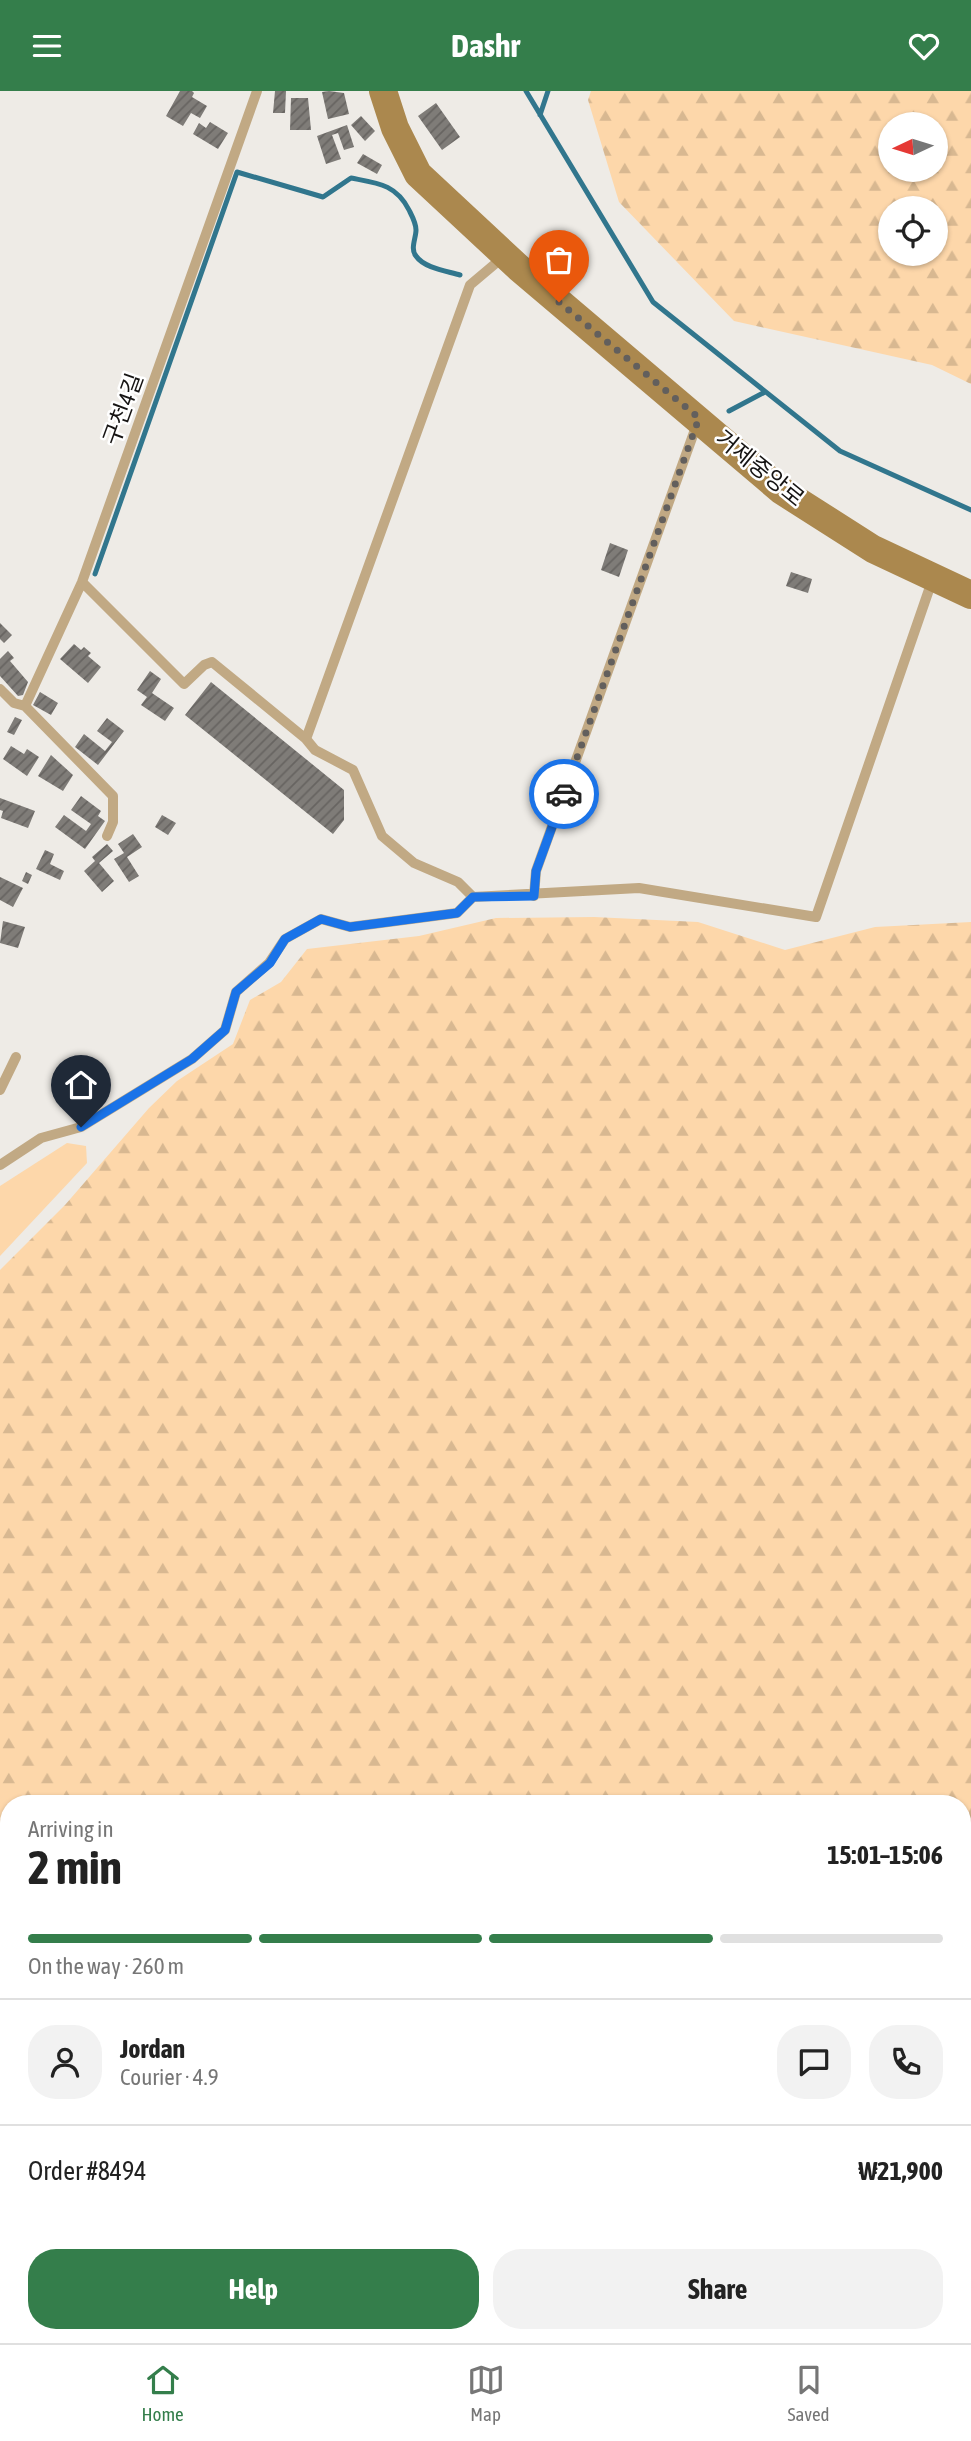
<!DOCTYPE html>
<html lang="en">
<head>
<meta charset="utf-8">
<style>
	body { margin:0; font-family:"Asap Condensed","Noto Sans KR",sans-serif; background:#f2f2f2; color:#222; height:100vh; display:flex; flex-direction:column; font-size:26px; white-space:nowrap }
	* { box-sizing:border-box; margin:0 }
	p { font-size:23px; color:#767676 }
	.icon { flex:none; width:38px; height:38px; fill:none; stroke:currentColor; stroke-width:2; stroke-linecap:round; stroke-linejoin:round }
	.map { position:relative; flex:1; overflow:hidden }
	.panel { position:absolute; left:0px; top:1704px; width:971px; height:548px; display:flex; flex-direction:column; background:#fff; border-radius:28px 28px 0 0; box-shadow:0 2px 5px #0004 }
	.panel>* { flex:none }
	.needle { width:46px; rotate:266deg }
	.buttons { position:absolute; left:878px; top:21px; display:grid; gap:14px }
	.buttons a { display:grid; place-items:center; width:70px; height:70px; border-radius:50%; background:#fff; box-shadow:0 2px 5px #0004; font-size:35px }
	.pin { position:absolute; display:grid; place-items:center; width:60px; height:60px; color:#fff; margin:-72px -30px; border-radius:50% 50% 50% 0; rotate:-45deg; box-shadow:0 0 7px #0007 }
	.pin .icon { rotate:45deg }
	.courier { position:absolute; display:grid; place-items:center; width:70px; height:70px; margin:-35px; border:5px solid #1a73e8; border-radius:50%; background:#fff; color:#222; box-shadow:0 2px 9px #0007 }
	.overview em { font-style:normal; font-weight:700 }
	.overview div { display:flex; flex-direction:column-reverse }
	.overview { display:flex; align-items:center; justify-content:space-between; height:119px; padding:0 28px }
	h1 { font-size:46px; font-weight:700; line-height:52px }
	.bar { display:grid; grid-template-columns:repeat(4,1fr); gap:10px 7px; align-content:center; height:84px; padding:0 28px }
	.bar i { height:9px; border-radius:5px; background:#e0e0e0 }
	.bar .active { background:#347e4b }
	.bar p { grid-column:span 4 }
	.line { display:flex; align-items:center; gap:18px; padding:0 28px; border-top:2px solid #e0e0e0 }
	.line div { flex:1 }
	.round { display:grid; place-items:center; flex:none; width:74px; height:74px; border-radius:28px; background:#f2f2f2 }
	.button { display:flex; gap:14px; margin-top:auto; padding:14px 28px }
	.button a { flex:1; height:80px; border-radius:28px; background:#347e4b; color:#fff; font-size:28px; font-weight:700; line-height:80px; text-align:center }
	.button a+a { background:#f2f2f2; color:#222 }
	header { display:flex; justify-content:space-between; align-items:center; height:91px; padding:0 28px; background:#347e4b; color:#fff; font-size:32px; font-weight:700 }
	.tabs { display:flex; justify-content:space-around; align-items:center; height:98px; border-top:2px solid #e0e0e0; background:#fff; font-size:19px; color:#767676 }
	.tabs a { display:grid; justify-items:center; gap:4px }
	.tabs .active { color:#347e4b }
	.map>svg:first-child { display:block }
</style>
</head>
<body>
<header><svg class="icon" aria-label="menu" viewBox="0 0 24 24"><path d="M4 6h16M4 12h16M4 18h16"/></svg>Dashr<svg class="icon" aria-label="heart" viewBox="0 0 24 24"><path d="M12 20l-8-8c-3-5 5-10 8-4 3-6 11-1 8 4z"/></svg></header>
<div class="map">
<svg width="971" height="2252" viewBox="0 0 971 2252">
	<defs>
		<pattern id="forest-firs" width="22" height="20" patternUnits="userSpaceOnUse" patternTransform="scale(1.75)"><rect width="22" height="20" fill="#fdd7aa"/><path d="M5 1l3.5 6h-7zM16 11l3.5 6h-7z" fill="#d8b891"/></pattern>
		<pattern id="water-rules" width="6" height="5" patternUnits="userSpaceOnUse" patternTransform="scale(1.75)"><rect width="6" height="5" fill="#3ca0c1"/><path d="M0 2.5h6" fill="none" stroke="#31819c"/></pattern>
		<pattern id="building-hatch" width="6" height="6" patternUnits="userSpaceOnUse" patternTransform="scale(1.75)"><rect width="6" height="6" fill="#7f7c78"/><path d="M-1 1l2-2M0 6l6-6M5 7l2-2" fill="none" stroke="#676461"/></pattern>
	</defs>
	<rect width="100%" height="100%" fill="#eeebe6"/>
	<!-- grass -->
	<path fill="#fdd7aa" d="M67,1052L86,1055L87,1072L0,1165V1095Z"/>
	<!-- forest -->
	<path fill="url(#forest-firs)" fill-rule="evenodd" d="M591,0H971V293L932,274L734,230L619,111L588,9ZM891,33H936V79H891ZM891,117H936V163H891Z
		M594,826L698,831L785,859L875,836L971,831V1897L963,1907L962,1713H9V2146L0,2126V1179L65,1114L149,1017L177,990L233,953L250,909L281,891L307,858L419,845L496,827Z
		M174,2244H423L424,2252H190Z"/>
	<!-- water -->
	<path fill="url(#water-rules)" stroke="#31768d" stroke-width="2" d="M971,2010V2223H963L962,2015Z
		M535,2244H911L898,2252H527Z"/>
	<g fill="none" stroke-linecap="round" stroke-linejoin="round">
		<!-- stream -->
		<path stroke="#31768d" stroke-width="5" d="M526,0L653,211L840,360L971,419
			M540,24L548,0
			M729,320L765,301
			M95,483L237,81L323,106L351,87C377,92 396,93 409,119C412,125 416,132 416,139C416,147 410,158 416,165C424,177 447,180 460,184"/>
	</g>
	<!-- building -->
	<path fill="url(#building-hatch)" d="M180,0H192L194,2L192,6L207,15L200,27L191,22L183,35L166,25Z
		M275,0H286L285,22H273Z
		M329,0L344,2L349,23L328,28L322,1Z
		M291,7H308L311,39H290Z
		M436,12L460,46L442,59L418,25Z
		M361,25L375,40L365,50L351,34Z
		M210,31L228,42L218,58L193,43L199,32L206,37Z
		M347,34L354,56L344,59L338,42L332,44L341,68L326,73L317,45Z
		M363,63L382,74L377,83L357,72Z
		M610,452L628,459L619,486L601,479Z
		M791,481L812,488L808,502L786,495Z
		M0,532L12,544L4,552L0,548Z
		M74,553L81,559L84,556L91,562L88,565L101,576L88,592L60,568Z
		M8,560L14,567L10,570L28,591L23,604L18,605L0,585V568Z
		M150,580L161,588L152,602L174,617L165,630L141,614L147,606L137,599Z
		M211,591L344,699V729L333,743L185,624Z
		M40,601L58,612L51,624L33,614Z
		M15,626L22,629L14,644L7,641Z
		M107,627L124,640L98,674L75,656L84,643L105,660L112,651L97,640Z
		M11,655L24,663L27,658L39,666L27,685L3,668Z
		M51,664L73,684L63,700L38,685Z
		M81,705L101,720L98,725L105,730L85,758L55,736L64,724L86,740L91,733L71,719Z
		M0,707L35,720L28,737L1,727L3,720L0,719Z
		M162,724L176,732L168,744L155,736Z
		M133,743L142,756L127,766L139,785L129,791L114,768L124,762L118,753Z
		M107,753L113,760L99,772L114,790L102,801L84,780L95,770L92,766Z
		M45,759L54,763L50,773L64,780L60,789L36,778Z
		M26,781L32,784L28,793L22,790Z
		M0,786L23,797L13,816L0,809Z
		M3,830L25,836L18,857L0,852Z"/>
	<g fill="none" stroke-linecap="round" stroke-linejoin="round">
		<!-- lane -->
		<path stroke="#c1a984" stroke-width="10" d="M82,491L184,593L204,574L212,571L306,648L315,659L353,679L382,745L414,772L458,791L473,806
			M0,598L14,612L25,615L82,491L257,0
			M25,615L113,705V731L107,745
			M306,648L470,194L502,167
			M534,805L536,780L697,333
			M0,999L16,966
			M0,1074L41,1047L81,1036L192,968L225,939L236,901L269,872L285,848L321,828L350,836L457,822L473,806L639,797L816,826L932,490"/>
		<!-- secondary -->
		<path stroke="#ab884e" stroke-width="28" d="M383,0L395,37L418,83L519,177L782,400L873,458L971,504
			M962,1941L971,1934
			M486,2252L494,2244"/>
	</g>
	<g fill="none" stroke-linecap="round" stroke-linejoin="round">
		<!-- done -->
		<path stroke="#625f5d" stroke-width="7" stroke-dasharray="0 12.6" d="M559,211L699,327L564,703"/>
		<!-- route -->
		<path stroke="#1a73e8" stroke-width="9" d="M81,1036L192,968L225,939L236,901L270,872L285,848L321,828L350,836L457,822L473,806L534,805L536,780L564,703"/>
	</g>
	<g text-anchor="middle" stroke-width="5" stroke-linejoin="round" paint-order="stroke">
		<!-- street labels -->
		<g font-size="23" fill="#161413" stroke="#fff">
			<text transform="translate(123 318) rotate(-70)" y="8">구천4길</text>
			<text transform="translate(760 377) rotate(39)" y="8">거제중앙로</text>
		</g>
	</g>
</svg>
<div class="buttons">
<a><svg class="needle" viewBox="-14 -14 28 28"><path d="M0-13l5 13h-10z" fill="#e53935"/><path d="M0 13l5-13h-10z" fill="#767676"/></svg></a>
<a><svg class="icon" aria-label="locate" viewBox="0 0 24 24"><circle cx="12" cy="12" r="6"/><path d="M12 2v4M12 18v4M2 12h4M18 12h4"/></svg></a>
</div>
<div class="pin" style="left:559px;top:211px;background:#ea580c"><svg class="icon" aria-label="bag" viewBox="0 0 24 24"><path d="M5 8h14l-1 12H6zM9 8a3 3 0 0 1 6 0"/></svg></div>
<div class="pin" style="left:81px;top:1036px;background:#1f2937"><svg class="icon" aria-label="home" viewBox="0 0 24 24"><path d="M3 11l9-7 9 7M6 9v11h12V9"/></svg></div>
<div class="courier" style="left:564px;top:703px"><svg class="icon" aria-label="car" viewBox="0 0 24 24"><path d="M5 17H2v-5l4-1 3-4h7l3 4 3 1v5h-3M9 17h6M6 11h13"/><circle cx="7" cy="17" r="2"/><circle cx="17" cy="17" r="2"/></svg></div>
<section class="panel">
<div class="overview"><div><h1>2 min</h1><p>Arriving in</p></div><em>15:01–15:06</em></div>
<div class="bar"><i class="active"></i><i class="active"></i><i class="active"></i><i></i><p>On the way · 260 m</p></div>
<div class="line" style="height:126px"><a class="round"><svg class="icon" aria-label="person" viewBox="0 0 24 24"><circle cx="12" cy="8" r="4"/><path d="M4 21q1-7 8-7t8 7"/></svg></a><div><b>Jordan</b><p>Courier · 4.9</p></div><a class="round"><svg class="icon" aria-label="chat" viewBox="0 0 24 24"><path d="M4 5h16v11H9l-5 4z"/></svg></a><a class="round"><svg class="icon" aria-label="phone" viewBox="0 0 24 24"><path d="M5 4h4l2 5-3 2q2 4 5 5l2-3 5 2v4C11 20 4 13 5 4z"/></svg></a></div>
<div class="line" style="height:91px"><div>Order #8494</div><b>₩21,900</b></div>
<div class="button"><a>Help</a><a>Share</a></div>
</section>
</div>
<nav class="tabs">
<a class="active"><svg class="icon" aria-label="home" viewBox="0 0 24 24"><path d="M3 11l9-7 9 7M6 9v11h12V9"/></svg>Home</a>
<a><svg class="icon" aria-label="map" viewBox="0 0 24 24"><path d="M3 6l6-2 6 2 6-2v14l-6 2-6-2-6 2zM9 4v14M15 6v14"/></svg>Map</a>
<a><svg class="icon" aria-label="saved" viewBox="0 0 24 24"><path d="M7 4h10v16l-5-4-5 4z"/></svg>Saved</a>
</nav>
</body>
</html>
